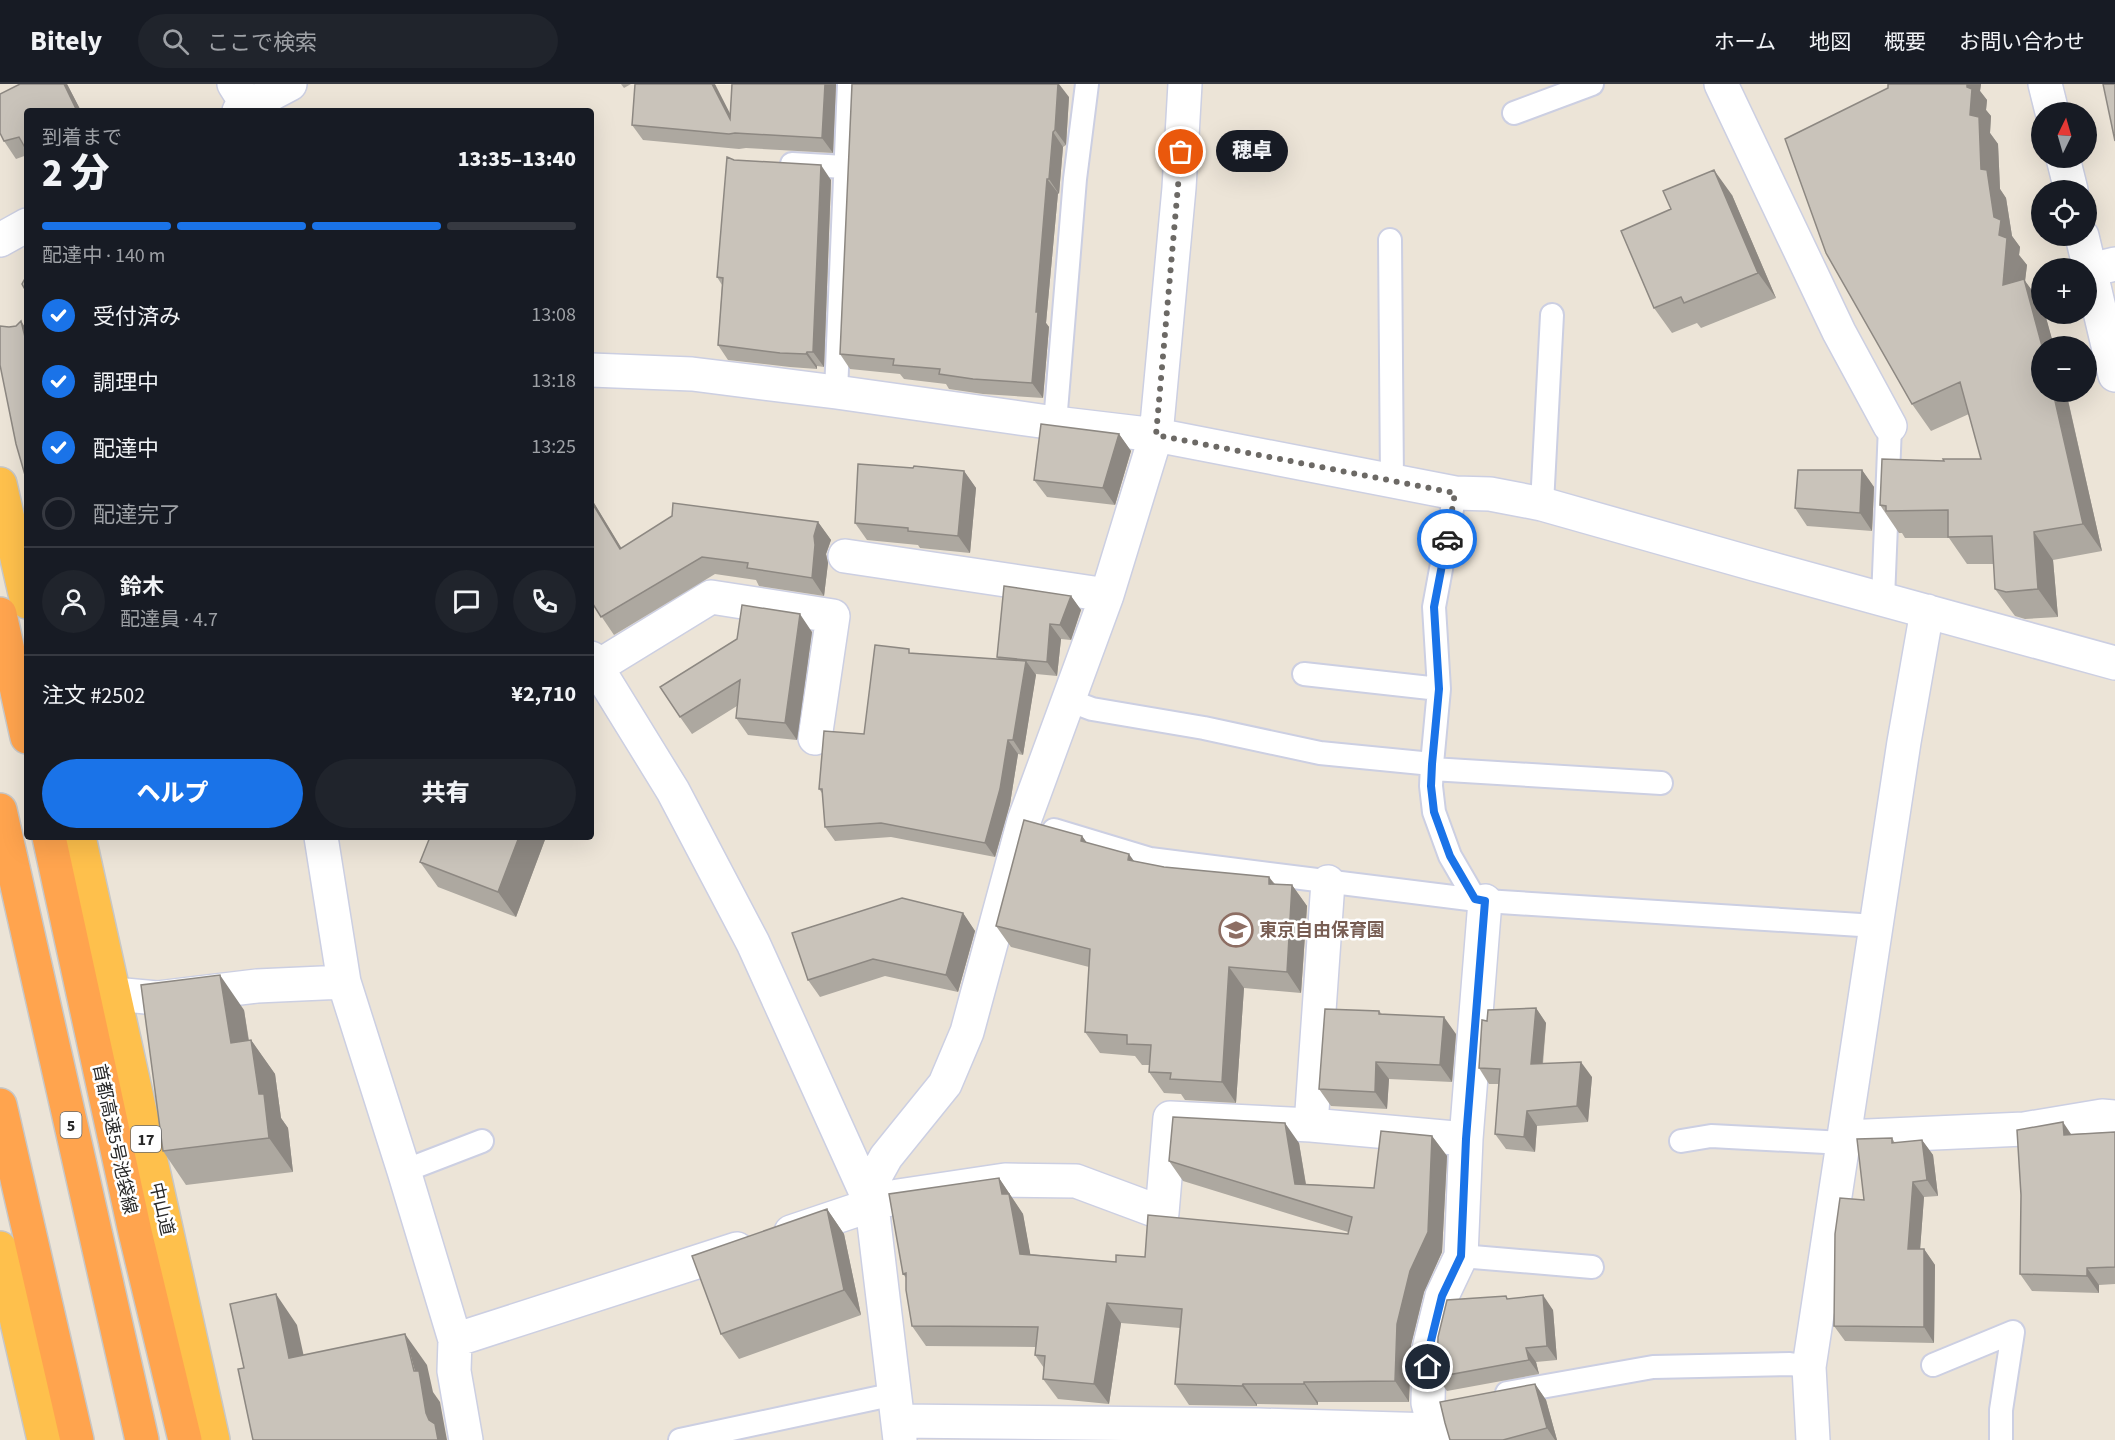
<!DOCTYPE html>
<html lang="ja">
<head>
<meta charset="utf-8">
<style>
	body { margin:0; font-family:"Source Sans 3","Noto Sans JP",sans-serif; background:#20242c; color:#f1f3f6; height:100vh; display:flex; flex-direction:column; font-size:22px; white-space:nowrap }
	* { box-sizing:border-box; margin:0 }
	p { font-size:20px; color:#9ea1a6 }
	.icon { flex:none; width:33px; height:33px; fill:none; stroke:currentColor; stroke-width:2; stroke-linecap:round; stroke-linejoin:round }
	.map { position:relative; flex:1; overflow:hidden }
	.side { position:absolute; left:24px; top:24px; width:570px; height:732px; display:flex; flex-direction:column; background:#171b24; border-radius:6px; box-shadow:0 6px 24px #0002 }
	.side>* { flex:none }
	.needle { width:39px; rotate:5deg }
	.tools { position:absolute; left:2031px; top:18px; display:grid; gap:12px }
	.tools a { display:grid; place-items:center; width:66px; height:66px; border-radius:50%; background:#171b24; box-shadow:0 6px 24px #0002; font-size:30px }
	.pin { position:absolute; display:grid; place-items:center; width:51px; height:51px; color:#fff; margin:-26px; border:3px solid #fff; border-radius:50%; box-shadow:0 2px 6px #0007 }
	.courier { position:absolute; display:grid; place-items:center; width:60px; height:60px; margin:-30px; border:4px solid #1a73e8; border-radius:50%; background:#fff; color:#222; box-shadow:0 2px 8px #0007 }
	.bubble { position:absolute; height:42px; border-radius:21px; background:#171b24; box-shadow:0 6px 24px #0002; font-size:20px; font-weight:800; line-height:42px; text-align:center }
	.overview em { font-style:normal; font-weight:800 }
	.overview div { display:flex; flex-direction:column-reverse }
	.overview { display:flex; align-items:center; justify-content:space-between; height:102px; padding:0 18px }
	h1 { font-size:39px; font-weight:800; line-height:45px }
	.bar { display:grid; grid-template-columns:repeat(4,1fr); gap:9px 6px; align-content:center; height:72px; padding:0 18px }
	.bar i { height:8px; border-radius:4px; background:#363941 }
	.bar .selected { background:#1a73e8 }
	.bar p { grid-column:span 4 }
	.line { display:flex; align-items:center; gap:15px; padding:0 18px; border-top:2px solid #363941 }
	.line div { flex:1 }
	.round { display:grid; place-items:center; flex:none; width:63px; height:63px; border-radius:32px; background:#20242c }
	ol { padding:0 18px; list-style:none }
	li { display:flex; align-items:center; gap:18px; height:66px }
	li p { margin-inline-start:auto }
	li .icon { padding:6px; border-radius:50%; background:#1a73e8; color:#fff; stroke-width:4 }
	li:last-child { color:#9ea1a6 }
	li i { width:33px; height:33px; border:3px solid #363941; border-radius:50% }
	.button { display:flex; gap:12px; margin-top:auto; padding:12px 18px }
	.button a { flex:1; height:69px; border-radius:36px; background:#1a73e8; color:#fff; font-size:24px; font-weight:800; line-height:69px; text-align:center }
	.button a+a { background:#20242c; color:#f1f3f6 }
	header { display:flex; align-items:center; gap:36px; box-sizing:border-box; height:84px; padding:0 30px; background:#171b24; border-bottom:2px solid #363941 }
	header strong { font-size:28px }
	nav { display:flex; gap:33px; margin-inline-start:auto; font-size:21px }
	.search { width:420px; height:54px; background:#20242c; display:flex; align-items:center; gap:15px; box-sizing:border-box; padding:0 21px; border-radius:33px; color:#9ea1a6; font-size:22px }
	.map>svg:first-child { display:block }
</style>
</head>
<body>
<header>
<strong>Bitely</strong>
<div class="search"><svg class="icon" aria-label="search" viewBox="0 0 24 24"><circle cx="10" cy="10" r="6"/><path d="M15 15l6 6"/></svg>ここで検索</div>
<nav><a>ホーム</a><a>地図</a><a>概要</a><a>お問い合わせ</a></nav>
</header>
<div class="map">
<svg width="2115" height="1356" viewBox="0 0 2115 1356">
	<rect width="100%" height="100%" fill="#ece4d7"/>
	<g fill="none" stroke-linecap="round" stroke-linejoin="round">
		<defs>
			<path id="service" d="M1514,29L1592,0
				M792,80L845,83
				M1390,156L1392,397
				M836,308L849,0
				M1055,339L1075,95L1087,0
				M1455,409L1434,523L1439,605L1432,680L1431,702L1434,728L1450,772L1475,815
				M1542,420L1552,231
				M1883,515L1890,342
				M1304,590L1439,605
				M1068,616L1092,625L1204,644L1320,669L1432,680
				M1432,685L1661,699
				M1054,746L1150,775L1485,817L1876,842
				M1681,1057L1711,1052L1844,1059
				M404,1087L482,1057
				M1461,1172L1592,1183
				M1933,1281L2013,1248L2001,1326V1356
				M1507,1309L1653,1283L1790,1280L1809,1283
				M680,1356L895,1310"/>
			<path id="minor" d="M234,0L251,27
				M1721,0L1839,248L1890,342
				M2090,186L2115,180
				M591,286L692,290L836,308L1055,339L1156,351L1455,409L1490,410L1542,420L1754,480L2115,579
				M845,472L1107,511
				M591,574L673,707L753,859L872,1122L900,1356
				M597,583L711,513L833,532L815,654
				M321,753L344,898L404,1087L455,1256L737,1165
				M114,910L157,914L257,902L344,898
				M1311,1041L1328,798
				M1845,1053L2024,1045L2102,1032L2115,1033
				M872,1122L876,1091L886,1073L945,1000L967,948L1024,737L1107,511L1156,351L1179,104L1185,0
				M791,1148L898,1112L1005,1096L1076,1097L1162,1129L1170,1034L1311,1041L1466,1055
				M455,1256L454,1287L466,1356
				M898,1337L1258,1341L1434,1346
				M1438,1356L1428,1319L1429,1265L1442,1212L1461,1172L1466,1055L1485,817
				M1813,1356L1809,1283L1904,658L1927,527"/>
			<path id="tertiary" d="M2045,0L2052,28
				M239,27L290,0
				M2063,74L2071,106
				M2082,152L2115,291
				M0,156L27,141"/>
			<path id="trunk" d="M0,400L27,518
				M79,753L213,1356
				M0,1164L44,1356"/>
			<path id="motorway" d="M0,530L27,653
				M0,726L142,1356
				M49,753L135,1148L185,1356
				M0,1021L77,1356"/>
		</defs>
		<!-- service casing -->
		<use href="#service" stroke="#cccfe2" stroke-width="26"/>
		<!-- minor casing -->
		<use href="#minor" stroke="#cccfe2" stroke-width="36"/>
		<!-- tertiary casing -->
		<use href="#tertiary" stroke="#cccfe2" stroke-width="36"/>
		<!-- trunk casing -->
		<use href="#trunk" stroke="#c7c7c7" stroke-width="36"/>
		<!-- motorway casing -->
		<use href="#motorway" stroke="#c7c7c7" stroke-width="36"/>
		<!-- service -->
		<use href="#service" stroke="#fff" stroke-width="22"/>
		<!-- minor -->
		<use href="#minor" stroke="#fff" stroke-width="33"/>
		<!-- tertiary -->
		<use href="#tertiary" stroke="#fff" stroke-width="33"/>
		<!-- trunk -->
		<use href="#trunk" stroke="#fec04c" stroke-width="33"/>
		<!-- motorway -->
		<use href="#motorway" stroke="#ffa44e" stroke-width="33"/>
	</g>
	<!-- wall -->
	<path fill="#ada8a0" d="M20,0H67L81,27H27V71L16,75L4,57Z
		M621,0H631L624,4Z
		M732,0H836L833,69L746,64L739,65L643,56L632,41L730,30Z
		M1888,0H1981L1980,7L1987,16L1986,26L1991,32L1990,49L1998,60L2000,105L2006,114L2012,152L2020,163L2019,171L2027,181L2025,197L2042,220V230H2045L2069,320L2102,467L2053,476L2058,533L2025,535L2015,532L1995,505L1994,480H1967L1949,454H1905L1902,449H1899L1880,421L1944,377L1981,375L1969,330L1931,347L1912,320Z
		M1069,13L1066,61L1063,63L1059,110L1058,109L1046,239L1049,243L1043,314L983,310L949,305L946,300L904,295L900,290L850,285L840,270Z
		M734,76L831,96L824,283L817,282V285L790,283L728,276L718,261L722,201L717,193Z
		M1732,111L1776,214L1701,244L1697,239L1672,249L1654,224Z
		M1119,350L1131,367L1115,421L1047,413L1034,396Z
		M1862,386L1874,403L1872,447L1807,442L1795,424Z
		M964,387L976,404L970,469L920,464L918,461L867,456L855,439Z
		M591,414L621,464L818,438L831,456L826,470L828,479L824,512L759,502L756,496L715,490L614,551L591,517Z
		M1071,512L1081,526L1071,556L1061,555L1057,592L1036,590L1023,671L1018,670L1010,720L995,773L891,753L835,757L825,743L822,709L819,705L864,650L912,569L998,575L997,573Z
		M812,548L797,656L748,651L736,634L737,622L692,650L680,633Z
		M1082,752L1087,759L1134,777L1164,783L1269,793L1275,800L1292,801L1307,822L1301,909L1244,904L1236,1019L1185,1016L1181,1010L1164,1009L1149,988V981H1142L1135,972L1100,969L1085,948L1089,883L1011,863L996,842Z
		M546,753L516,833L438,803L420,778Z
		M963,829L975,847L958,908L885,892L820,913L808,896Z
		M1536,924L1546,939L1543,980L1592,993L1588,1038L1537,1042L1535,1068L1506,1065L1495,1050L1499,1000H1489L1479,984L1487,937Z
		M244,926L249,956H251L275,990L281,1034L288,1044L293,1088L186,1101L163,1067Z
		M1379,927L1382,930L1456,950L1452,998L1389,995L1387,1025L1331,1022L1319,1005Z
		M2115,1048V1200L2099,1201V1209L2032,1207L2020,1190L2071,1050Z
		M1432,1052L1447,1072L1442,1168L1424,1208L1411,1261L1409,1318H1318V1321L1257,1320V1322L1189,1321L1175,1300L1180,1244L1121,1239L1109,1320L1058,1315L1043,1295L1044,1284L1035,1271L1036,1263L926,1262L912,1242L906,1194L903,1190L999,1094L1023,1130L1030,1170L1116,1178L1145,1173L1348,1150V1148L1183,1097L1169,1077L1299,1059L1306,1100L1374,1104Z
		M1892,1054L1895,1059L1922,1056L1933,1071L1938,1112L1924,1113L1920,1165H1924L1935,1181L1934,1259L1845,1257L1834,1242L1864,1116Z
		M827,1125L844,1150L861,1231L739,1275L721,1250Z
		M1508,1215L1553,1226L1557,1276L1536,1278L1539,1290L1447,1307L1437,1293Z
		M1535,1300L1546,1316L1557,1356H1450Z"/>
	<!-- shaded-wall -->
	<path fill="#8d8882" d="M64,0H67L81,27H77Z
		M712,0H715L740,49L730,35Z
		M825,0H836L833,69L822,54Z
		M1058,0H1059L1069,13L1066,61L1055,46Z
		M1967,0H1981L1980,7L1987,16L1986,26L1991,32L1990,49L1998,60L2000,105L2006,114L2012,152L2020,163L2019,171L2027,181L2025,197L2042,220V230H2045L2054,262H2042L2003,201L1999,151L1981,85L1970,31Z
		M1053,48L1063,63L1059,110L1049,95Z
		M821,81L831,96L824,283L813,268Z
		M1714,86L1732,111L1776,214L1758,189Z
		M1047,95L1058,109L1046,239L1049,243L1043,314L1032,299L1036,228Z
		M21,237L27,246V261Z
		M807,268L817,282V285L806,270Z
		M2053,308H2066L2102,467L2083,440Z
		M1119,350L1131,367L1115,421L1103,404Z
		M1862,386L1874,403L1872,447L1860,429Z
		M964,387L976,404L970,469L958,452Z
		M591,414L633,483L620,465L591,417Z
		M818,438L831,456L826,470L828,479L824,512L812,494L814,452Z
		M2034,448L2053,476L2058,533L2038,505Z
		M1071,512L1081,526L1071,556L1060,541Z
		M800,530L812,548L797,656L785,639Z
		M1050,540L1061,555L1057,592L1047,578Z
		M1026,577L1036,591L1023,671L1013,656Z
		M1008,656L1018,670L1010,720L995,773L985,759Z
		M1082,752L1097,773L1081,757Z
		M519,753H546L516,833L498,808Z
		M1129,770L1144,791L1128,776Z
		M1269,793L1284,814L1269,800Z
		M1292,801L1307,822L1301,909L1287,888Z
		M963,829L975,847L958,908L946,891Z
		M1229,883L1244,904L1236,1019L1222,998Z
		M220,891L244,926L254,993L231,959Z
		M1536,924L1546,939L1541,995L1531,980Z
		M1444,933L1456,950L1452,998L1440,981Z
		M251,956L275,990L281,1034L288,1044L293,1088L269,1054L259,1010Z
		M1376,978L1389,995L1387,1025L1375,1008Z
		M1581,978L1592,993L1588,1038L1577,1022Z
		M1527,1027L1537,1042L1535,1068L1524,1053Z
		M2063,1038L2075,1056L2064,1051Z
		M1285,1039L1299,1059L1309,1120L1295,1100Z
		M1432,1052L1447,1072L1442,1168L1424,1208L1411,1261L1409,1318L1395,1297L1397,1240L1410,1187Z
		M1922,1056L1933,1071L1938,1112L1927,1096Z
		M999,1094L1023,1130L1034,1190L1020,1170L1002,1110Z
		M1913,1098L1924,1113L1919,1180L1908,1165Z
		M827,1125L844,1150L861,1231L844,1206Z
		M1924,1165L1935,1181L1934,1259L1924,1243Z
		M2087,1184L2099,1201V1209L2087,1192Z
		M276,1210L297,1241L311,1305L289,1274Z
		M1543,1211L1553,1226L1557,1276L1547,1262Z
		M1107,1219L1121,1239L1109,1320L1094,1300Z
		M405,1250L427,1281L433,1308L440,1318L447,1356H438L426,1329Z
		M1526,1264L1536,1278L1539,1290L1529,1276Z
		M1304,1298L1318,1318V1321L1304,1300Z
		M1243,1300L1257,1320V1322L1242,1302Z
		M1535,1300L1546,1316L1557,1356H1555L1547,1344Z"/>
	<!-- building -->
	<path fill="#c9c3ba" stroke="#8d8882" stroke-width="1.5" d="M20,0H64L77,27H27V67L19,53L4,57L0,49V10Z
		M635,0H712L730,35L732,0H825L822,54L735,49L729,50L632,41Z
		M852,0H1058L1055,46L1053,48L1049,95H1047L1036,228H1038L1032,299L973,295L939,290L940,285L893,281L894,275L840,270Z
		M1888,0H1967V3L1972,5L1970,31L1979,33L1981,85L1987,86L1994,133L2001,136L1999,151L2007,154L2003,201L2024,195L2042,262V308H2053L2083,440L2034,448L2038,505L2006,508L1995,505L1992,452L1948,453V426L1886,427V422L1880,421L1882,375L1944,377L1943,375H1981L1960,298L1912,320L1826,169L1785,55L1888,4Z
		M2103,0H2115V57Z
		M727,73L734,76L821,81L813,268H807L806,270L780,269L718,261L723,194L717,193Z
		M1714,86L1758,189L1684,219L1681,213L1654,224L1621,147L1671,125L1663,107Z
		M27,191V209L22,200Z
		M21,237L27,261V398L16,360L0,281V242L9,243L16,242Z
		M1041,340L1119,350L1103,404L1034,396Z
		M858,380L913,384L914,382L964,387L958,452L908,447V444L855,439Z
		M1798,386H1862L1860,429L1795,424Z
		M591,417L620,465L672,432L673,419L818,438L814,452L815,461L812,494L747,484L748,479L702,473L601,533L591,517Z
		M1004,502L1071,512L1060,541L1050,540L1047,578L997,573Z
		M742,521L800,530L785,639L736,634L740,596L680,633L660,603L737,555Z
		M875,561L909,565V569L1026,577L1013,656H1008L1000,705L985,759L881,739L825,743L822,705H819L824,647L864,650Z
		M1024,736L1082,752L1081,757L1129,770L1128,776L1164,783L1269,793V800L1292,801L1287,888L1229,883L1222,998L1170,995L1171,989L1149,988L1151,961L1127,960V951L1085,948L1090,865L996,842Z
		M430,753H519L498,808L420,778Z
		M902,814L963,829L946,891L873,875L808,896L792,849Z
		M220,891L231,959L251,956L259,1010H264L269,1054L163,1067L141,901Z
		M1536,924L1531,980L1581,978L1577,1022L1527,1027L1524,1053L1495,1050L1500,985L1479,984L1482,936L1487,937L1488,926Z
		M1325,925L1379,927V930L1444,933L1440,981L1376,978L1375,1008L1319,1005Z
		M1173,1033L1285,1039L1295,1100L1374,1104L1381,1047L1432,1052L1428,1148L1410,1187L1397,1240L1395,1297L1304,1298V1300H1243L1242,1302L1175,1300L1182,1225L1107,1219L1094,1300L1043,1295L1045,1272L1035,1271L1038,1243L912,1242L906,1206V1189L903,1190L889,1110L999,1094L1002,1110H1009L1020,1170L1116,1178V1171L1145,1173L1148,1131L1348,1150L1352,1133L1169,1077Z
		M2063,1038L2064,1051L2115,1048V1183L2087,1184V1192L2020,1190L2021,1111L2017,1046Z
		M1892,1054V1059L1922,1056L1927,1096L1913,1098L1908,1165H1924V1243L1834,1242L1835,1150L1840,1114L1864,1116L1857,1055Z
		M827,1125L844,1206L721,1250L692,1172Z
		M276,1210L289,1274L405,1250L414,1287H419L426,1329L429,1336L435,1340L438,1356H253L238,1285L244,1284L230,1220Z
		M1543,1211L1547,1262L1526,1264L1529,1276L1437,1293L1438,1253L1447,1216L1506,1212L1507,1215Z
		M1535,1300L1547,1344L1503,1356H1450L1445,1339L1440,1318Z"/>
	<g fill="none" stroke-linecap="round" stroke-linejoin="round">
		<!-- done -->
		<path stroke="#6c6965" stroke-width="6" stroke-dasharray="0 10.8" d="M1181,68L1156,351L1455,409L1447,455"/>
		<!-- route -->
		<path stroke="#1a73e8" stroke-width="8" d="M1428,1283L1429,1265L1442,1212L1461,1172L1466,1055L1485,817L1475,815L1450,772L1434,728L1431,702L1432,680L1439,605L1434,523L1447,455"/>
	</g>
	<!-- icons -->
	<defs>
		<symbol id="school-ring" viewBox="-11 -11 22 22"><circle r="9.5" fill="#fff" stroke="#8d6e63" stroke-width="1.5"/><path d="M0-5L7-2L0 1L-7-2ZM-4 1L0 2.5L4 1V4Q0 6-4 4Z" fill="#8d6e63"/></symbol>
	</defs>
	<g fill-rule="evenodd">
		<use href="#school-ring" x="1217" y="827" width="38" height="38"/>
	</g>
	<g text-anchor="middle" stroke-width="5" stroke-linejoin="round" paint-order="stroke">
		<!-- shield labels -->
		<g fill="#fff" stroke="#686868" stroke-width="1.5">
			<rect x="60.5" y="1028" width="21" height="26" rx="4.5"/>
			<rect x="131" y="1042" width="30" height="26" rx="4.5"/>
		</g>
		<g font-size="16" font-weight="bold" fill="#272727">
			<text x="71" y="1047">5</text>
			<text x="146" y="1061">17</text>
		</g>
		<!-- education labels -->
		<g font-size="18" font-weight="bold" fill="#785e54" stroke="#fff" text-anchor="start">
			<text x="1259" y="852">東京自由保育園</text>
		</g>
		<!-- street labels -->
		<g font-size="18" fill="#272727" stroke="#fff">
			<text transform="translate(115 1055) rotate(78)" y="6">首都高速5号池袋線</text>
			<text transform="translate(162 1125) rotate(77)" y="6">中山道</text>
		</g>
	</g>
</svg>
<div class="tools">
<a><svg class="needle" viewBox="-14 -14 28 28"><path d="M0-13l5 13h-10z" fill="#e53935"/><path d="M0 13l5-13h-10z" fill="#9ea1a6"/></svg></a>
<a><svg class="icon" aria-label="locate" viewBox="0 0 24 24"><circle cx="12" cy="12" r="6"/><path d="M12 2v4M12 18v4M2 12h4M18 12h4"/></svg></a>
<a>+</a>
<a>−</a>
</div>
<div class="pin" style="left:1181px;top:68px;background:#ea580c"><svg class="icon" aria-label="bag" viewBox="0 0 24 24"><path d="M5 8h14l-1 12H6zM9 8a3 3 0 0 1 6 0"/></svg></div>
<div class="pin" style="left:1428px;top:1283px;background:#1f2937"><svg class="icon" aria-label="home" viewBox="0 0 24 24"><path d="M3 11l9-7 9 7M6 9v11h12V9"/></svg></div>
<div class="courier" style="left:1447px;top:455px"><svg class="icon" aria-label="car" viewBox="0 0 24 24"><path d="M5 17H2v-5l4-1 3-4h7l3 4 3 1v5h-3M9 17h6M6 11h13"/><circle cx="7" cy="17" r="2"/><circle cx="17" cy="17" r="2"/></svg></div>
<div class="bubble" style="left:1216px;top:46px;width:72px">穂卓</div>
<section class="side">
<div class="overview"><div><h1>2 分</h1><p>到着まで</p></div><em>13:35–13:40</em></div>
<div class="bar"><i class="selected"></i><i class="selected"></i><i class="selected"></i><i></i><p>配達中 · 140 m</p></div>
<ol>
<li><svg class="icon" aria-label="check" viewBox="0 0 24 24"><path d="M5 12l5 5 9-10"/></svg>受付済み<p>13:08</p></li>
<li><svg class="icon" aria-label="check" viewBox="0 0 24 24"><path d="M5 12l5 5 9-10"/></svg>調理中<p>13:18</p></li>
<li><svg class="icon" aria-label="check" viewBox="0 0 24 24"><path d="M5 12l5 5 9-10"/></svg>配達中<p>13:25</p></li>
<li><i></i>配達完了</li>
</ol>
<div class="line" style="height:108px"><a class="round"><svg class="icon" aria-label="person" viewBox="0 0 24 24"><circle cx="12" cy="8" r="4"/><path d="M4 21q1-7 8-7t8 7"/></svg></a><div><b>鈴木</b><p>配達員 · 4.7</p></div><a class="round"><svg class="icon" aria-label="chat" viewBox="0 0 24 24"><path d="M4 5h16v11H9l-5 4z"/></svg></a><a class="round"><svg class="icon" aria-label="phone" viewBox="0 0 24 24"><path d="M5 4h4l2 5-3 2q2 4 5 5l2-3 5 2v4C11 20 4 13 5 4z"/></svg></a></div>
<div class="line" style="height:78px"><div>注文 #2502</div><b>¥2,710</b></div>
<div class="button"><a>ヘルプ</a><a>共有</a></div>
</section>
</div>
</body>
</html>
